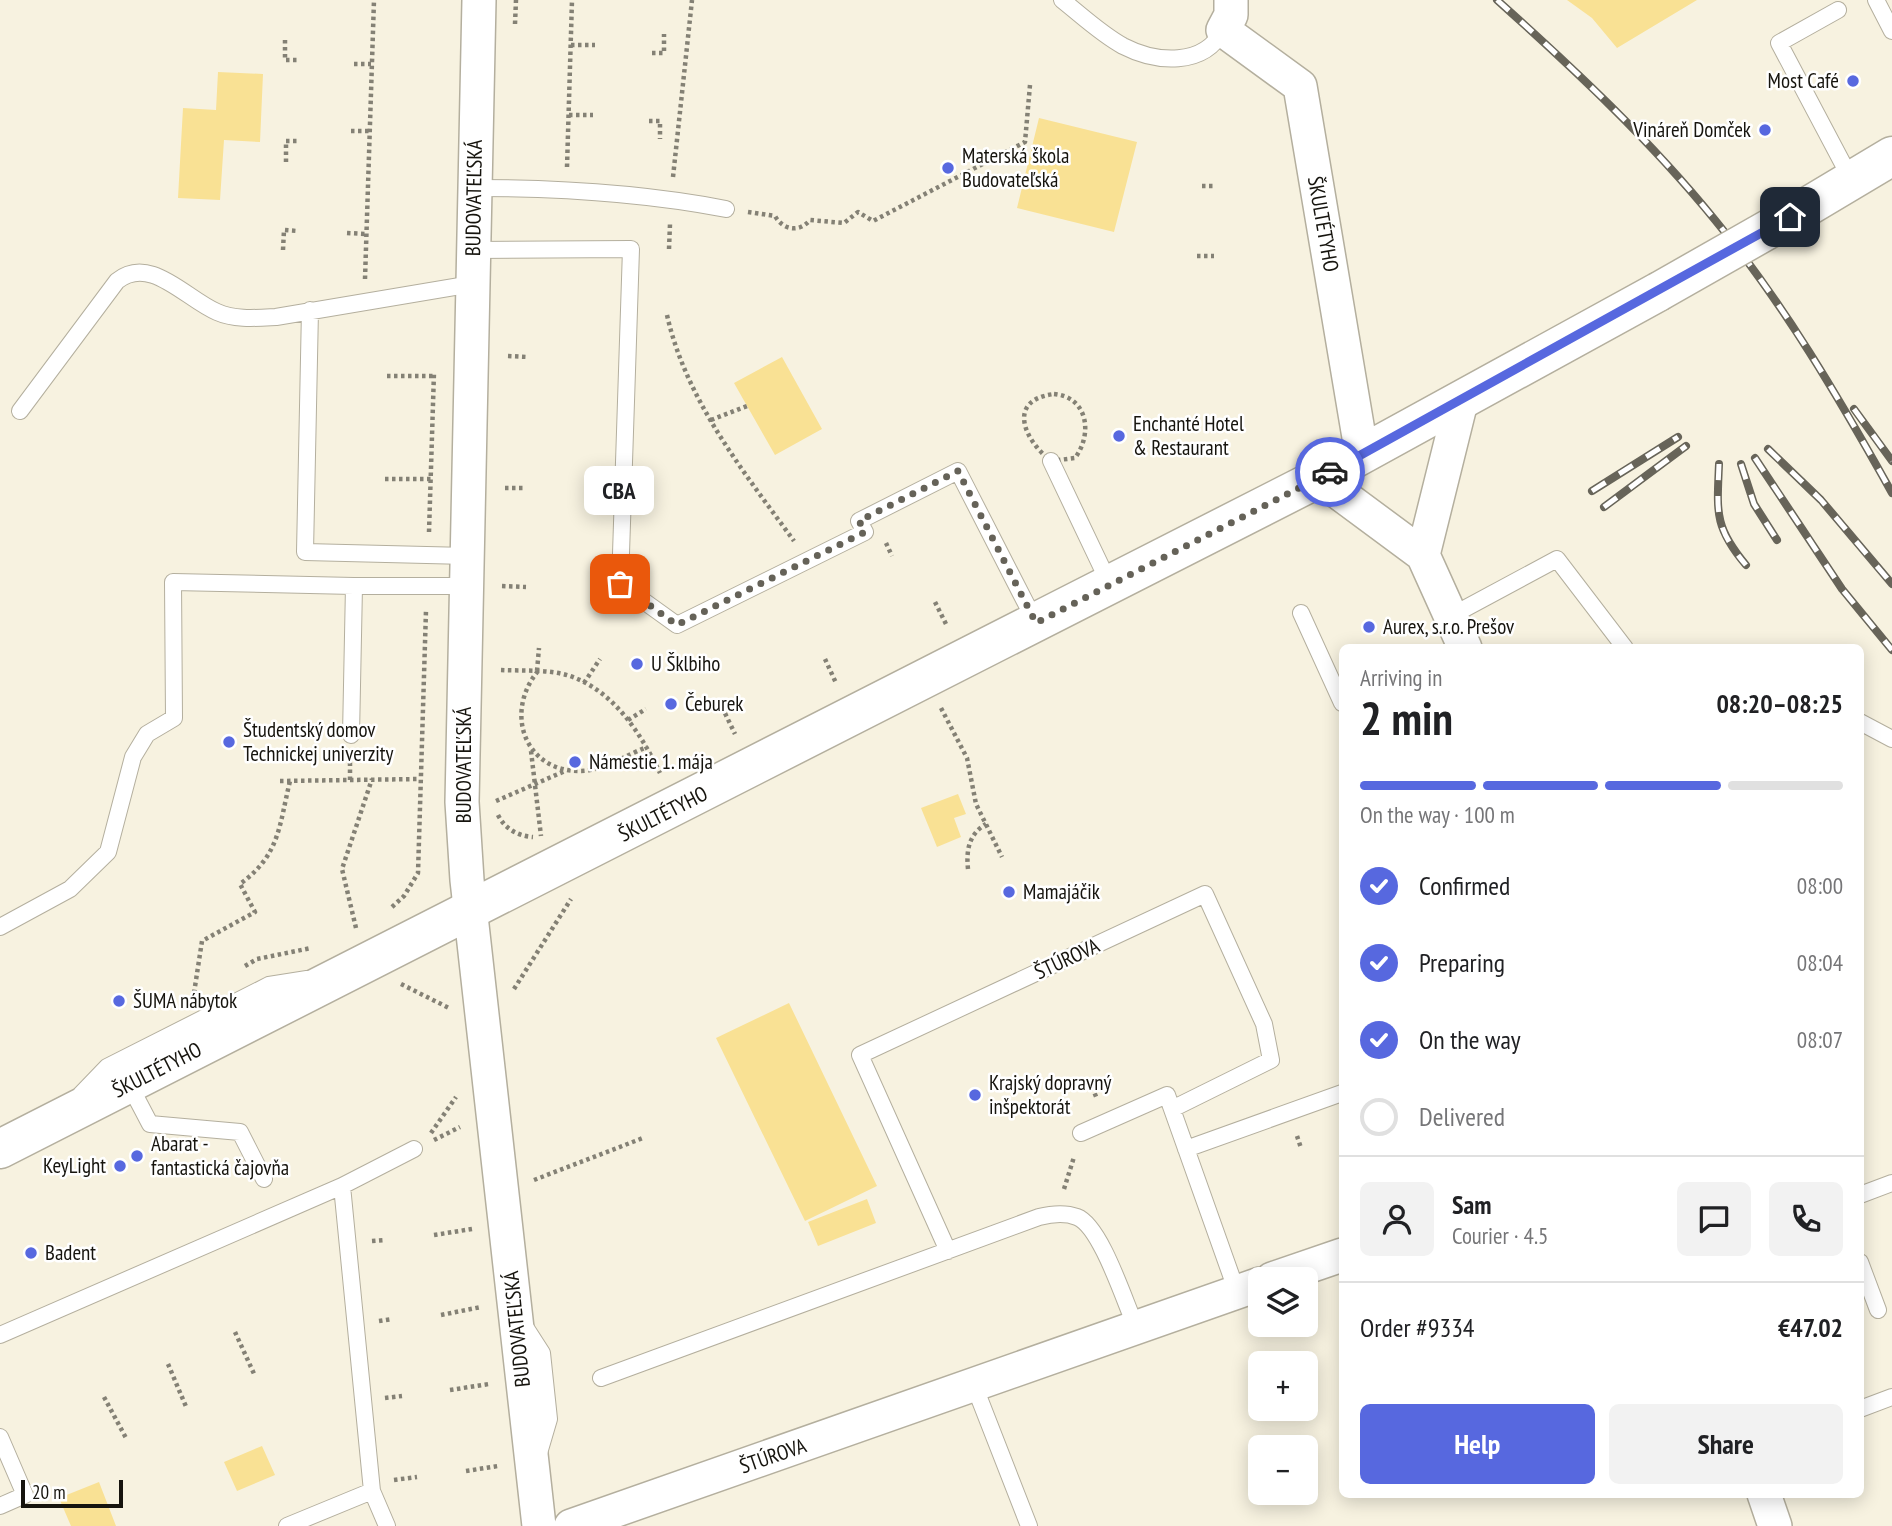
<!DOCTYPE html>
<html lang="en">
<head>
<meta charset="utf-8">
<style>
	body { margin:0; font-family:"PT Sans Narrow",sans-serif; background:#f2f2f2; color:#202124; height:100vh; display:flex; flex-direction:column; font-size:26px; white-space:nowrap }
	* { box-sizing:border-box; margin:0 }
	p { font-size:23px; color:#757577 }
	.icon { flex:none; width:38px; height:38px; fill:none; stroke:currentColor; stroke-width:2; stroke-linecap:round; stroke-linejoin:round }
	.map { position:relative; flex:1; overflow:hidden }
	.drawer { position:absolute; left:1339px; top:644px; width:525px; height:854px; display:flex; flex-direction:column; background:#fff; border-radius:10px; box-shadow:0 4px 18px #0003 }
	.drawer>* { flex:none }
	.fabs { position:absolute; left:1248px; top:1267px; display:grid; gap:14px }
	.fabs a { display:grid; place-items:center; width:70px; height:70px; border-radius:10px; background:#fff; box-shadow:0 4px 18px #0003; font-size:35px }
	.scale { position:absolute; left:21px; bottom:18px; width:102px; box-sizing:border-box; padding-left:7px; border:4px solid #16140e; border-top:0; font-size:19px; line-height:24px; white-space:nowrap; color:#16140e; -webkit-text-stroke:5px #fff; paint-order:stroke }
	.pin { position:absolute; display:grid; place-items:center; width:60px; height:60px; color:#fff; margin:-30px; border-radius:14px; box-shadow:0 4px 10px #0006 }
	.courier { position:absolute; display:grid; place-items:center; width:70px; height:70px; margin:-35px; border:5px solid #5768df; border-radius:50%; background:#fff; color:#222; box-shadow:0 2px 9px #0007 }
	.bubble { position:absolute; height:49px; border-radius:10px; background:#fff; box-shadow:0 4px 18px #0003; font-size:23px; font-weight:700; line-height:49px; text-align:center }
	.summary em { font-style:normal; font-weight:700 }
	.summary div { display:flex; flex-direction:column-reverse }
	.summary { display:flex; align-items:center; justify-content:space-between; height:119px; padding:0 21px }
	h1 { font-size:46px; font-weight:700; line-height:52px }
	.bar { display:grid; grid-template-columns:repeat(4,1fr); gap:10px 7px; align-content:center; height:84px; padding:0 21px }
	.bar i { height:9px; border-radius:5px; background:#e0e0e0 }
	.bar .active { background:#5768df }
	.bar p { grid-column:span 4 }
	.line { display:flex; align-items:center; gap:18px; padding:0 21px; border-top:2px solid #e0e0e0 }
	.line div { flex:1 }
	.round { display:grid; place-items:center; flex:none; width:74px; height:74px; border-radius:10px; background:#f2f2f2 }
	ol { padding:0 21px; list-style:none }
	li { display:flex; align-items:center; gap:21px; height:77px }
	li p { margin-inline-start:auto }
	li .icon { padding:7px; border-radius:50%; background:#5768df; color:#fff; stroke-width:4 }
	li:last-child { color:#757577 }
	li i { width:38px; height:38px; border:4px solid #e0e0e0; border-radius:50% }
	.button { display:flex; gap:14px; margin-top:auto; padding:14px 21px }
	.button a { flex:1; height:80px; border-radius:10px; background:#5768df; color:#fff; font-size:28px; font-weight:700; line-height:80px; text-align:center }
	.button a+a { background:#f2f2f2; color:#202124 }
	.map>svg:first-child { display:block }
</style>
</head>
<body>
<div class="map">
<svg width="1892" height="1526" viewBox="0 0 1892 1526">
	<rect width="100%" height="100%" fill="#f7f2e0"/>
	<!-- green -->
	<path fill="#f9e194" d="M1567,0H1697L1617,48L1592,18Z
		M218,72L263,74L260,142L224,140L220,200L178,198L183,108L216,110Z
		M1039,118L1137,142L1114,232L1017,208Z
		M782,357L822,429L775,455L734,383Z
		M958,794L966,814L954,818L961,837L937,847L921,808Z
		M789,1003L877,1186L805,1221L716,1038Z
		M867,1199L876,1223L818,1246L808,1222Z
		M262,1446L275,1475L237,1491L224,1462Z
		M99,1482L116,1526H71L59,1498Z"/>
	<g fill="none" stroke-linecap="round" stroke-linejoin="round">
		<defs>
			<path id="service" d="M1062,0C1081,15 1101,34 1123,46C1156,63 1204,67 1223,30
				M1876,0L1892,31
				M1838,10L1779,43L1852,181
				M474,188C560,188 643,193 726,209
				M473,250L631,249L620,584L677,625L865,532L859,521L958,471L1036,623
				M310,310L305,552L467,556
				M20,411L117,281C150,254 186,299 217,312C235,320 256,318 276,317L472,284
				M1051,461L1110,585
				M1301,613L1342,703
				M1451,616L1557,559L1625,648
				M1860,722L1892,739
				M351,735L354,586H466
				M0,927L70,889L108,852L133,757L147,734L174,718L173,582L354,586
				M129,1084L150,1124L240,1132L264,1179
				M81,1094L107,1067L269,985L307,979
				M1081,1133L1167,1095L1237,1292
				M1186,1149L1342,1093
				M1860,1195L1892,1183
				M948,1251L860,1055L1205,894L1264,1024L1271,1060L1172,1109
				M1860,1262L1878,1310
				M524,1325L542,1353L549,1419L539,1453
				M0,1335L342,1186
				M601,1378L1039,1217C1051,1214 1064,1212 1077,1217C1101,1226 1125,1303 1136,1327
				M974,1385L1029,1526
				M1860,1409L1892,1397
				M0,1437L25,1495L0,1506
				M287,1526L372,1491
				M387,1526L372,1491L342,1186L414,1149"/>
			<path id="minor" d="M479,0L462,802L467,880L539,1526
				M1231,0V15L1223,30L1300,86L1362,455
				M1319,478L1423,555L1465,648
				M1423,555L1461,402
				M1272,1279L1342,1255
				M1764,1494L1775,1526
				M571,1526L1260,1284"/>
			<path id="tertiary" d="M1790,217L1892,156
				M0,1149L1319,478L1658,292"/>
		</defs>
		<!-- service casing -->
		<use href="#service" stroke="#b4af9e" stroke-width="18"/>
		<!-- minor casing -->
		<use href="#minor" stroke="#b4af9e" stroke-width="36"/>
		<!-- tertiary casing -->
		<use href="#tertiary" stroke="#b4af9e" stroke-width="41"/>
		<!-- path -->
		<path stroke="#848175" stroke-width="4.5" stroke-dasharray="3.5 3.5" stroke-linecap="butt" d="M515,24L516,0
			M285,40V60H297
			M571,45H595
			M652,53H664V34
			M354,64H371
			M569,115H593
			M649,121H660V139
			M351,131H369
			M286,162V141H300
			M567,167L572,0
			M673,177L692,0
			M1202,186H1216
			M748,212L775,216C783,230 799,233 810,220L844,223L858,212L873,221L1025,142L1030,85
			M347,233L366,234
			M669,249L670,224
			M283,250L284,230L297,231
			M1197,256H1214
			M365,279L374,0
			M667,315C686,400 743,471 794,541
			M508,356L528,357
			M387,376H434
			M1054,394C1088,397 1093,434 1075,458L1051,461C1024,440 1006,400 1054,394Z
			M711,420L747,406
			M385,479H431
			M505,488H524
			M429,532L434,372
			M886,543L892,556
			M502,586L526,587
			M935,602L947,626
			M825,659L836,683
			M501,670C523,671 549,669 570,676C614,691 641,734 660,773
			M537,671L539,648
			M538,671C504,712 524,772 581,771C602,771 628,754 647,747
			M584,683L600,659
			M722,707L735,734
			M941,708L967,758L976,804L1002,857
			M628,720L646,709
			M531,751L541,836
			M350,780V757
			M280,781L420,779
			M496,801L565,771
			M498,815C505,829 518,836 533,837
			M968,869C966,850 969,834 986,824
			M392,907L404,896L418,873L426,610
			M356,928L342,869L372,779
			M245,966L257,959L311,948
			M401,984L449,1008
			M514,989L571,899
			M194,993L202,941L255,912L240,884C280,855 279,826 290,781
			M1092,1087L1097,1099
			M431,1133L456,1097
			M1297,1136L1301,1148
			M434,1140L460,1127
			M534,1180L643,1138
			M1064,1189L1074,1157
			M434,1235L472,1229
			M372,1241L385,1240
			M441,1315L481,1307
			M379,1321L392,1319
			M235,1332L255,1376
			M168,1364L187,1409
			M450,1390L489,1384
			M104,1397L126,1438
			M385,1398L402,1396
			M466,1471L498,1466
			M394,1480L417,1477"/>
		<!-- service -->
		<use href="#service" stroke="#fff" stroke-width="16"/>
		<!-- minor -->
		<use href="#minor" stroke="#fff" stroke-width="33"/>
		<!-- tertiary -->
		<use href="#tertiary" stroke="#fff" stroke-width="38"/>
		<defs>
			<path id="rail" d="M1497,0C1574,69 1650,140 1715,220C1784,304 1839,398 1892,493
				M1854,409L1892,461
				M1768,449L1821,500L1892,584
				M1755,458L1842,589L1892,650
				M1719,464C1717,512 1714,527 1746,565
				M1741,464L1754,504L1777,540
				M1592,491L1678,437
				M1604,507L1686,446"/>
		</defs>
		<!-- rail casing -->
		<use href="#rail" stroke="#676459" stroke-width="8"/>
		<!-- rail -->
		<use href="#rail" stroke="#fff" stroke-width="5" stroke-dasharray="16" stroke-linecap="butt"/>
		<defs>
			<path id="tertiary-bridge" d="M1658,292L1790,217"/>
		</defs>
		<!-- tertiary-bridge casing -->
		<use href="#tertiary-bridge" stroke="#b4af9e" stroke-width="41" stroke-linecap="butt"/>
		<!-- tertiary-bridge -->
		<use href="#tertiary-bridge" stroke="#fff" stroke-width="38"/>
	</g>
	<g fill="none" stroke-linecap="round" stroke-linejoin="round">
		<!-- done -->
		<path stroke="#656258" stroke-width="7" stroke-dasharray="0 12.6" d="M620,584L677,625L865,532L859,521L958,471L1036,623L1330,472"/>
		<!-- route -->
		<path stroke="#5768df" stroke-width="9" d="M1330,472L1790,217"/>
	</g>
	<!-- markers -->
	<g fill="#5768df" stroke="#fff" stroke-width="2.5">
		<circle cx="1853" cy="81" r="7"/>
		<circle cx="1765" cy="130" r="7"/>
		<circle cx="948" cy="168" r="7"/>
		<circle cx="1119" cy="436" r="7"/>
		<circle cx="1369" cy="627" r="7"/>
		<circle cx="637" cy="664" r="7"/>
		<circle cx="671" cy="704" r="7"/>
		<circle cx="229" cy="742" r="7"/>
		<circle cx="575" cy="762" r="7"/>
		<circle cx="1009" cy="892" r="7"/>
		<circle cx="119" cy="1001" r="7"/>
		<circle cx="975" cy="1095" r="7"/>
		<circle cx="137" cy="1156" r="7"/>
		<circle cx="120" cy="1166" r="7"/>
		<circle cx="31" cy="1253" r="7"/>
	</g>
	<g text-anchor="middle" stroke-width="5" stroke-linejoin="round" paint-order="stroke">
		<!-- poi labels -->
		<g font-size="21" fill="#16140e" stroke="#fff" text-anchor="start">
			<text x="1839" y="88" text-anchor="end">Most Café</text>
			<text x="1751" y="137" text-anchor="end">Vináreň Domček</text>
			<text x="962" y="163">Materská škola<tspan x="962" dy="24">Budovateľská</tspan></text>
			<text x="1133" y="431">Enchanté Hotel<tspan x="1133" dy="24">&amp; Restaurant</tspan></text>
			<text x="1383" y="634">Aurex, s.r.o. Prešov</text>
			<text x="651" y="671">U Šklbiho</text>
			<text x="685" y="711">Čeburek</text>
			<text x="243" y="737">Študentský domov<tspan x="243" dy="24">Technickej univerzity</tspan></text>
			<text x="589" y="769">Námestie 1. mája</text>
			<text x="1023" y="899">Mamajáčik</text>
			<text x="133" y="1008">ŠUMA nábytok</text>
			<text x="989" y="1090">Krajský dopravný<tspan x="989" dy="24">inšpektorát</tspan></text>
			<text x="151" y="1151">Abarat -<tspan x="151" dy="24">fantastická čajovňa</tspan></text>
			<text x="106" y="1173" text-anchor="end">KeyLight</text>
			<text x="45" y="1260">Badent</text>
		</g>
		<!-- street labels -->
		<g font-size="21" fill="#16140e" stroke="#fff">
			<text transform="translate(474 198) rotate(-89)" y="7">BUDOVATEĽSKÁ</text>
			<text transform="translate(1323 224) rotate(80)" y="7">ŠKULTÉTYHO</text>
			<text transform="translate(464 765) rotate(-90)" y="7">BUDOVATEĽSKÁ</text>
			<text transform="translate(663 814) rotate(-27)" y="7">ŠKULTÉTYHO</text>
			<text transform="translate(1067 959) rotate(-25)" y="7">ŠTÚROVA</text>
			<text transform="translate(157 1070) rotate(-27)" y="7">ŠKULTÉTYHO</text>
			<text transform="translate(517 1329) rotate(-96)" y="7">BUDOVATEĽSKÁ</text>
			<text transform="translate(773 1456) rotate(-19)" y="7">ŠTÚROVA</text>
		</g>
	</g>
</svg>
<div class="fabs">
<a><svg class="icon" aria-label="layers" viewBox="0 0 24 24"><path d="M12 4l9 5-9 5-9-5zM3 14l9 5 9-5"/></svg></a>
<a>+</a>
<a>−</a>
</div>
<div class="scale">20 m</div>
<div class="pin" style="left:620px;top:584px;background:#ea580c"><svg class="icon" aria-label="bag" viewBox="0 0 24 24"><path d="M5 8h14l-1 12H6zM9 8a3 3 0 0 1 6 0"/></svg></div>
<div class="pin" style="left:1790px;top:217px;background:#1f2937"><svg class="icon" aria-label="home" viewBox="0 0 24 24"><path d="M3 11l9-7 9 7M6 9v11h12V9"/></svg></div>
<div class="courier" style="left:1330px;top:472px"><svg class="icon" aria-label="car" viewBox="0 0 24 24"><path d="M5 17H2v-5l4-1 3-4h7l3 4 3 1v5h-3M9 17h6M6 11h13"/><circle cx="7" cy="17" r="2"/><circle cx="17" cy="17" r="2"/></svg></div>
<div class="bubble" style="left:584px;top:466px;width:70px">CBA</div>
<section class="drawer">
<div class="summary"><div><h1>2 min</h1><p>Arriving in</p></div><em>08:20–08:25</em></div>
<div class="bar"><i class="active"></i><i class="active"></i><i class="active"></i><i></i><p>On the way · 100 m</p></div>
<ol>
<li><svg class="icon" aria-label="check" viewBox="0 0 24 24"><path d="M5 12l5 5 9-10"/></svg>Confirmed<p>08:00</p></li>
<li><svg class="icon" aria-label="check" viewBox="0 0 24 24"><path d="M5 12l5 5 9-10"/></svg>Preparing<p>08:04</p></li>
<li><svg class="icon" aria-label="check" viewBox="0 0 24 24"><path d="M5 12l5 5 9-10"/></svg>On the way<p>08:07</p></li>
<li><i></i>Delivered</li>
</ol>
<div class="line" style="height:126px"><a class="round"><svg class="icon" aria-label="person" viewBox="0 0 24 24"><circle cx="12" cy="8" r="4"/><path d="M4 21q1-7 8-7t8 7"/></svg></a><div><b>Sam</b><p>Courier · 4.5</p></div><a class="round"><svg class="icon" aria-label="chat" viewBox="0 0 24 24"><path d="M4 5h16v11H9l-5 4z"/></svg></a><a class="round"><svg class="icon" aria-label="phone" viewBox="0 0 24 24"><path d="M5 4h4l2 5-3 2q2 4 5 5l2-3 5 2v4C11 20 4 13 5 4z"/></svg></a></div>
<div class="line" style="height:91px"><div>Order #9334</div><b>€47.02</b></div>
<div class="button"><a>Help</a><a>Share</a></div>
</section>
</div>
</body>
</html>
